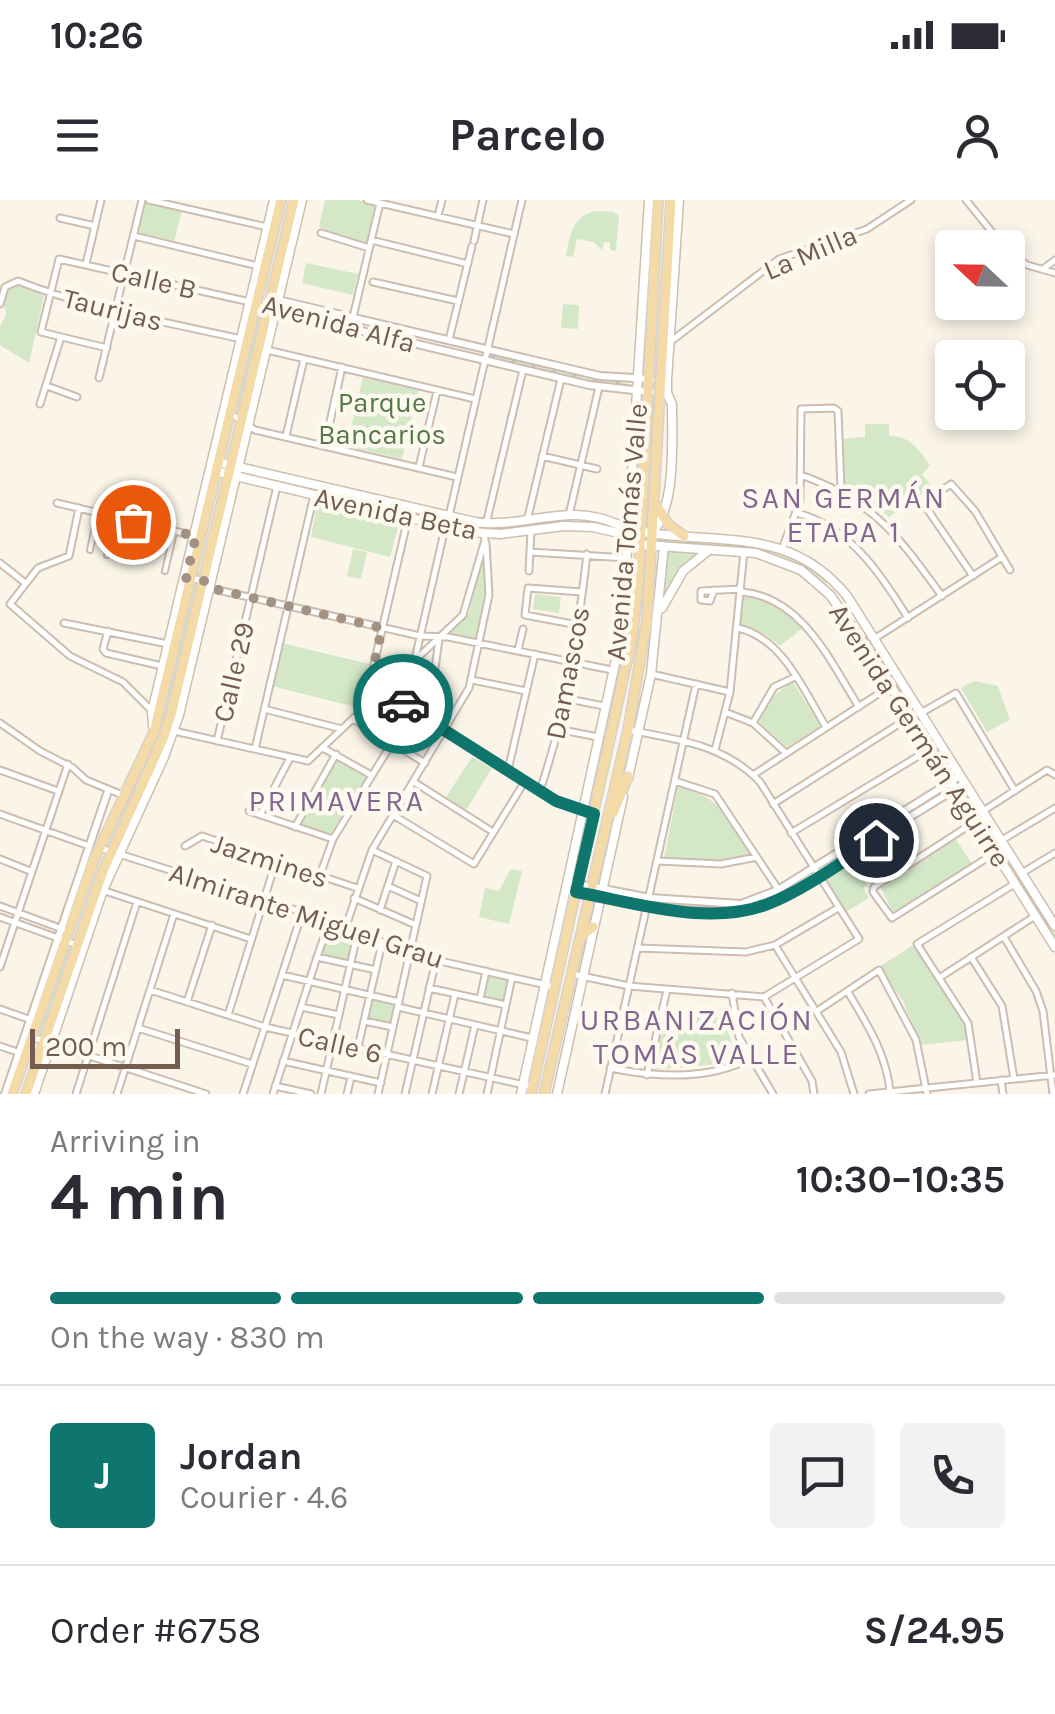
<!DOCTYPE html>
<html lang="en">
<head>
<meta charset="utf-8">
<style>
	body { margin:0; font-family:Karla,sans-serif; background:#f2f2f3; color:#2b2b33; height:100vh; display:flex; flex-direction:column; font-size:38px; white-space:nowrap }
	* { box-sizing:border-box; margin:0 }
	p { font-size:32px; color:#7c7c81 }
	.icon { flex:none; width:55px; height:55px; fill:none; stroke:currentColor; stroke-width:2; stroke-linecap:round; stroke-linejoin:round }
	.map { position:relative; height:894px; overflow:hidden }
	.side { display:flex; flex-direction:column; background:#fff; flex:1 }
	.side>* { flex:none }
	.needle { width:65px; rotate:292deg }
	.tools { position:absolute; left:935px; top:30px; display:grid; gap:20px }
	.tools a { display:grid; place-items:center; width:90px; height:90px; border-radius:10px; background:#fff; box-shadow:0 5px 15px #0003; font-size:50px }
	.scale { position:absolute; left:30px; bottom:25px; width:150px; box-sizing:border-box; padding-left:10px; border:5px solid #745d4e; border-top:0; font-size:28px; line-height:35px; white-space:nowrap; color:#745d4e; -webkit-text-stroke:8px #fef9ef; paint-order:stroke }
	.pin { position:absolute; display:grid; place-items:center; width:85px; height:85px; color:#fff; margin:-42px; border:5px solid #fff; border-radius:50%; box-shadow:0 2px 10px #0007 }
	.courier { position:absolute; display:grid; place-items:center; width:100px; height:100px; margin:-50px; border:8px solid #0f766e; border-radius:50%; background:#fff; color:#222; box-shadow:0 2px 12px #0007 }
	.summary em { font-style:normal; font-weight:700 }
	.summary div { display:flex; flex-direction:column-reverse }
	.summary { display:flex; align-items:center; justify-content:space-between; height:170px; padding:0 50px }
	h1 { font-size:65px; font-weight:700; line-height:75px }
	.bar { display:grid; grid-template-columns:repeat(4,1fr); gap:15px 10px; align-content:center; height:120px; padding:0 50px }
	.bar i { height:12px; border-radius:8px; background:#e1e1e2 }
	.bar .active { background:#0f766e }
	.bar p { grid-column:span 4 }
	.line { display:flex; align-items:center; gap:25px; padding:0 50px; border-top:2px solid #e1e1e2 }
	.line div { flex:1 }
	.round { display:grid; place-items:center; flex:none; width:105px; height:105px; border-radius:10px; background:#f2f2f3 }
	.status { display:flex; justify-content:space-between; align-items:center; height:70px; padding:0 50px; background:#fff; direction:ltr }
	.status svg { height:28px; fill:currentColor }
	header { display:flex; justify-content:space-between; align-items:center; height:130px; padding:0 50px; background:#fff; font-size:45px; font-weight:700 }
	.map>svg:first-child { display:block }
</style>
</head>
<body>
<div class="status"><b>10:26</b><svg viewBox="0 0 49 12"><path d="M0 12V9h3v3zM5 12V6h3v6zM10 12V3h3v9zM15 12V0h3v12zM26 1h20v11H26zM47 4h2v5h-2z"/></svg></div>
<header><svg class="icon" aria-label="menu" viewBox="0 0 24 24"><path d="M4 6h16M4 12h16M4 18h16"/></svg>Parcelo<svg class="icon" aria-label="person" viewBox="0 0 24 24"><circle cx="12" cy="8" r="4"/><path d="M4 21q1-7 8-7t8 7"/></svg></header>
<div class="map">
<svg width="1055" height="894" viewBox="0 0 1055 894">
	<defs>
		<pattern id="garden-furrows" width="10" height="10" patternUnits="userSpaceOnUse" patternTransform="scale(2.5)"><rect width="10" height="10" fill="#d4e8c8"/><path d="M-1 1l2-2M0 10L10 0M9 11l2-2" fill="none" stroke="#b1bfa5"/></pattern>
	</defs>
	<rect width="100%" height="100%" fill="#fbf5e9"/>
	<!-- green -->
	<path fill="#d4e8c8" d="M325,0H357L376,5L366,45L329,36L326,30L319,27Z
		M145,2L182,10L174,42L138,34Z
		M596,11L613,12L619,16L616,51L610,50V42H604L602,50L594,42L577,39L573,57L566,56C570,35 572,16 596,11Z
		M306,63L358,74L353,95L302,83Z
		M15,84L44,96L29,163L0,145V127L6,114C3,102 1,91 15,84Z
		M563,104L579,105L578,129L561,128Z
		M258,115L263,116L240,215L235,210Z
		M363,177L418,190L402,259L347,246Z
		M865,224H889V236C911,236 918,249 930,265L922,275L933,287L889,317L845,284L843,239L865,237Z
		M318,300L400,320L390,357L311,337Z
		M659,338C715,341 787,337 828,382L824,384C772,343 721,347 659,344L656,340Z
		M353,349L367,352L361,379L347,376Z
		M667,350L700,353L681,369L663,398Z
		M483,354L485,391L476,438L448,433L469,414Z
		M193,382L201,383L163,528L134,595L128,593L154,535Z
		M743,392L782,407L804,427L780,446L766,435L740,424Z
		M535,394L561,397L559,413L533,409Z
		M282,443L369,464L359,508L272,486Z
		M874,443L956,573L953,576L870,446Z
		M792,481L821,526L787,547L759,522L774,496Z
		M974,481L998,486L1010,520L987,532L961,488Z
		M472,557L492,568L466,610L446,597Z
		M337,559L368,576L329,636L299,625Z
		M678,587C721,596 728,619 751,654L733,660L664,658Z
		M965,588L1055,733V744L960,591Z
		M955,638L973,665L893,712L879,685Z
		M851,660L868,685L863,688L869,698L846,712L823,677Z
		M511,669L522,671L509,724L479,717L485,688L499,691Z
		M335,724L356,732L349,763L319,755Z
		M68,744L73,747L42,838L35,836Z
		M915,744L966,823L969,840L921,845L903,801L879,767Z
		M488,775L509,780L505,802L483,797Z
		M372,798L395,803L390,824L367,819Z
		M667,813L726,818L731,842L743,856L731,863L652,870Z"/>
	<!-- garden -->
	<path fill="url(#garden-furrows)" d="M495,154L633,185H600L492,159L490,155Z"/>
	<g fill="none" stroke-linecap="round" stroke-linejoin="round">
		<defs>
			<path id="pedestrian" d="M129,344L152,349L157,327
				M90,350L98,313
				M107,355L115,318
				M126,358L133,322
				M165,371L174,332
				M388,541L409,508"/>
			<path id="minor" d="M149,0L267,27
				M367,0L514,34
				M966,0L1005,48
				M438,16L442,0
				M60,18L95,26
				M321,33L369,48
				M134,36L258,66
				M371,40L468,64
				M474,41L483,0
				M1008,50L1027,65L1055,73
				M86,64L101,0
				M1043,69L1055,60
				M373,82L458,101
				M0,104L5,87L18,81C89,109 166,122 241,139
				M353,117L380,3
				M449,140L472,46
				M670,142L779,59L867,29L911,0
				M107,148L41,132L59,59L250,102
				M267,150L475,199
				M99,178L142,0
				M47,186L77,197
				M40,204L61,137
				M231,214L255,230L457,277
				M286,236L304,159
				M325,245L342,167
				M542,256L597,269
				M419,267L437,191
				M801,275C874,301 898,336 942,396
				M57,303L195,336
				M79,308L69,356L38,368L10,404L70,456L123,482L151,510
				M797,313C850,327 881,374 908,418
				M569,315L599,187
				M449,316L522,0
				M527,321L561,179
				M486,324L523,170
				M782,349L800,301L801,209L834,208L838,211L841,290
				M530,352L627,358
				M0,363L24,382
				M529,371L531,331
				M973,376L923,303L951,284L975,311L1010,370
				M191,378L204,381L209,388L420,436L448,437L612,470
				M714,390L710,401L701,400V391L741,389
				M742,392C802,397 830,461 859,507
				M64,423L168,444
				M578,425L525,415L528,388L582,392
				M738,428C783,438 804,491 826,527
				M108,431L103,449L106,453L162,466
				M874,439L1002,357
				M518,450L523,429
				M415,459L445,328
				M651,474L730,492
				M472,480L526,491
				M370,483L556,601L594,615
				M563,498L604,506
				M364,507L408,318
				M264,509L342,529
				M413,510L434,476L439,439
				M725,512L753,523L786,553
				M921,513L956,493L1015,591
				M353,519L425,563
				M0,523L40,551L73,568L86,580L125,596
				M753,523L774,487L795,477
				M557,529L598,537
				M174,531L308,561L463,415L485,340L484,334
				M217,541L277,286
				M323,548L371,575
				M255,549L314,295
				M715,550L730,492L744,351
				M406,551L426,518
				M0,570L58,591
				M508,570L535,454
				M753,575L889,487
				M675,581L715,594L778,689
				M414,582L493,632
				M540,590C566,515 578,433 587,354
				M773,604L910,517
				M249,611L333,639
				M983,611L1047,570L1055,575
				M0,614L89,646
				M260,615L290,558
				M393,615L474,664L525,581
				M976,621L874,687L873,692L892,718L995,653
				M295,627L336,554
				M791,633L930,549
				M1002,640L1055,608
				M185,646L202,636L357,688
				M100,648L346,726L409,754L555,787
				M372,650L427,676L378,894
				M0,659L30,671
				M658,661L721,664L757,657
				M1022,673L1055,653
				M320,675L333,639L392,543
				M388,686L421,701
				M102,690L251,739
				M354,698L416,725
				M0,706L65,730
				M380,710L396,661
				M0,717L77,745
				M346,726L372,650L469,488L489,395L486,343
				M1004,737L1036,791L1043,811L1053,894
				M775,745L841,852L854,894
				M638,748L746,752L775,745L838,708
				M317,757L376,770
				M971,757L1002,806L1014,879
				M0,767L68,564
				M572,774L629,786L764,797L859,739L760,582C725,545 677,539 628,530
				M282,775L399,802
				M939,778L1035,716
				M429,788L506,805
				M150,790L265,827L533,887
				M848,792C867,824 886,853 890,891
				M732,793L739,837L773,894
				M764,797L812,881L814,894
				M480,799L486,771
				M187,802L212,725
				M301,807L339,815
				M398,807L532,838
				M0,809L34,821
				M817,811L879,770L916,840L927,894
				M228,815L276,661
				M364,821L393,827
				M138,828L252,864
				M32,837L206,894
				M0,846L23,854
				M358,847L382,743
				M283,861L381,883
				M610,868C655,877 711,881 752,857
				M647,875L667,790
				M1001,880L1003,894
				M977,883L968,823L917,744L1016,683
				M275,886L311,894
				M76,894L137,702
				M117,894L174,714
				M243,894L302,713
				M273,894L317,757L324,737L334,723
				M321,894L358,731
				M347,894L351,877
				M405,894L436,760
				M432,894L455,794
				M459,894L475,825
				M487,894L512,777
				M605,894L696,484
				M869,894L1055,875"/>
			<path id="tertiary" d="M278,100L600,176L651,179
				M253,105L589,185L651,192
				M567,682L650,698L741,704L778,690L960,576
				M566,690C633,705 703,722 770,703L965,583
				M5,894L108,591"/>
			<path id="secondary" d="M213,261L475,322C509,327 541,315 575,315C607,315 622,330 649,333C725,344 792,328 847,396L1055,726
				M211,270L469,332L500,334L564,326L593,327L623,334L645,345L756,353L801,370L830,395L864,444L1055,747
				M654,330C676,304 672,239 672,204L667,193V180L679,0
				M662,408L683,371L709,350
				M153,526L152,512L274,0
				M628,578L651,474L664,346
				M34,894L103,690L164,557L179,515L302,0
				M521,894L622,432L649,0
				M557,894L623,597"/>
			<path id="primary" d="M657,306L668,324L684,336
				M613,613L628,576
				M580,737L593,727
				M12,894L93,662L154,532L281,0
				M26,894L103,671L163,539L172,511L294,0
				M531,894L632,439L638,386L658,0
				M544,894L628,530L647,420L671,0"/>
		</defs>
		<!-- pedestrian casing -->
		<use href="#pedestrian" stroke="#cdbdb0" stroke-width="8"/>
		<!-- minor casing -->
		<use href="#minor" stroke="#cdbdb0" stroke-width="9"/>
		<!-- tertiary casing -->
		<use href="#tertiary" stroke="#cdbdb0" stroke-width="10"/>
		<!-- secondary casing -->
		<use href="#secondary" stroke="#cfbead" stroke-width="11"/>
		<!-- primary casing -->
		<use href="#primary" stroke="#d8d2cd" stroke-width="12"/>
		<!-- pedestrian -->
		<use href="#pedestrian" stroke="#fff" stroke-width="4"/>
		<!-- minor -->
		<use href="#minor" stroke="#fff" stroke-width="5"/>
		<!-- tertiary -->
		<use href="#tertiary" stroke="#fff" stroke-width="6"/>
		<!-- secondary -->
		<use href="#secondary" stroke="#fff" stroke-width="8"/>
		<!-- primary -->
		<use href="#primary" stroke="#f4daa7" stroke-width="9"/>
	</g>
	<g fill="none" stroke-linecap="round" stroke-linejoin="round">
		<!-- done -->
		<path stroke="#a39284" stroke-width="10" stroke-dasharray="0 18" d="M133,322L196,336L186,378L204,381L210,388L382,428L370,483L403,504"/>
		<!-- route -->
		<path stroke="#0f766e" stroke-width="12" d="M403,504L556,601L594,614L576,692C636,703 709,727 768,704C802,691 845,660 876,640"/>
	</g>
	<g text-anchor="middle" stroke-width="9" stroke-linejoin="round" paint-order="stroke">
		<!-- street labels -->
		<g font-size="28" fill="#745d4e" stroke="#fef9ef">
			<text transform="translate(810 52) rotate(-23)" y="10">La Milla</text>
			<text transform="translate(154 80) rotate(13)" y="10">Calle B</text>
			<text transform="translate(113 109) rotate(14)" y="10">Taurijas</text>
			<text transform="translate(339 123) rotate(15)" y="10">Avenida Alfa</text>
			<text transform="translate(396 313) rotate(12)" y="10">Avenida Beta</text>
			<text transform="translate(626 332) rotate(-85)" y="10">Avenida Tomás Valle</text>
			<text transform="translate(233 472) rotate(-77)" y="10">Calle 29</text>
			<text transform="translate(567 473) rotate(-79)" y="10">Damascos</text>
			<text transform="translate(920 535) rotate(57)" y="10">Avenida Germán Aguirre</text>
			<text transform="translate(270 660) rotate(18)" y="10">Jazmines</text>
			<text transform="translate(307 715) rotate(18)" y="10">Almirante Miguel Grau</text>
			<text transform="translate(340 844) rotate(13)" y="10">Calle 6</text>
		</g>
		<!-- park labels -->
		<g font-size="28" fill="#547847" stroke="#fef9ef">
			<text x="382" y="212">Parque<tspan x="382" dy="32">Bancarios</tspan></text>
		</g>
		<!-- neighbourhood labels -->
		<g font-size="30" letter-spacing="2.5" fill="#83668f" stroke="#fef9ef">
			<text x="844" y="308">SAN GERMÁN<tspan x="844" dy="34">ETAPA 1</tspan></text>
			<text x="337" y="611">PRIMAVERA</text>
			<text x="697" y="830">URBANIZACIÓN<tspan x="697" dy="34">TOMÁS VALLE</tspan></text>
		</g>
	</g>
</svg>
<div class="tools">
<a><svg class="needle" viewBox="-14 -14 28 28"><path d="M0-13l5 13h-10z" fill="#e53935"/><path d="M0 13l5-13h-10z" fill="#7c7c81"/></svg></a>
<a><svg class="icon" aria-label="locate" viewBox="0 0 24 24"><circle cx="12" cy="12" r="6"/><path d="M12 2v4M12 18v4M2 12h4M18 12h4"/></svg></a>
</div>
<div class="scale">200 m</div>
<div class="pin" style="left:133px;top:322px;background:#ea580c"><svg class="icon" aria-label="bag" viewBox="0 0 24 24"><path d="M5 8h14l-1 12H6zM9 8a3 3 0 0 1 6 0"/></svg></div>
<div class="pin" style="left:876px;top:640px;background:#1f2937"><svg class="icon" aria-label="home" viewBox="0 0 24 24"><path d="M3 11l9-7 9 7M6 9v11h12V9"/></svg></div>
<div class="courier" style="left:403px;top:504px"><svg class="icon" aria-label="car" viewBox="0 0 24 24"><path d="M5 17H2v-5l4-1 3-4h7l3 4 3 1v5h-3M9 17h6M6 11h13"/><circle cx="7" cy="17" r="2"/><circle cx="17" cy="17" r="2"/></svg></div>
</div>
<section class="side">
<div class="summary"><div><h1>4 min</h1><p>Arriving in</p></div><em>10:30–10:35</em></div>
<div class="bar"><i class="active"></i><i class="active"></i><i class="active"></i><i></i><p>On the way · 830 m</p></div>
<div class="line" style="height:180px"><b class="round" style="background:#0f766e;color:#fff">J</b><div><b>Jordan</b><p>Courier · 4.6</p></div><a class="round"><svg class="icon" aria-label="chat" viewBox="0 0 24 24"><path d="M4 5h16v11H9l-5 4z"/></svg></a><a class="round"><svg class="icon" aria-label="phone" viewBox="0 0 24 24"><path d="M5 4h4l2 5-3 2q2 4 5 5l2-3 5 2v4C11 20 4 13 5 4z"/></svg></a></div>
<div class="line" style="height:130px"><div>Order #6758</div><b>S/24.95</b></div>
</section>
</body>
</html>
